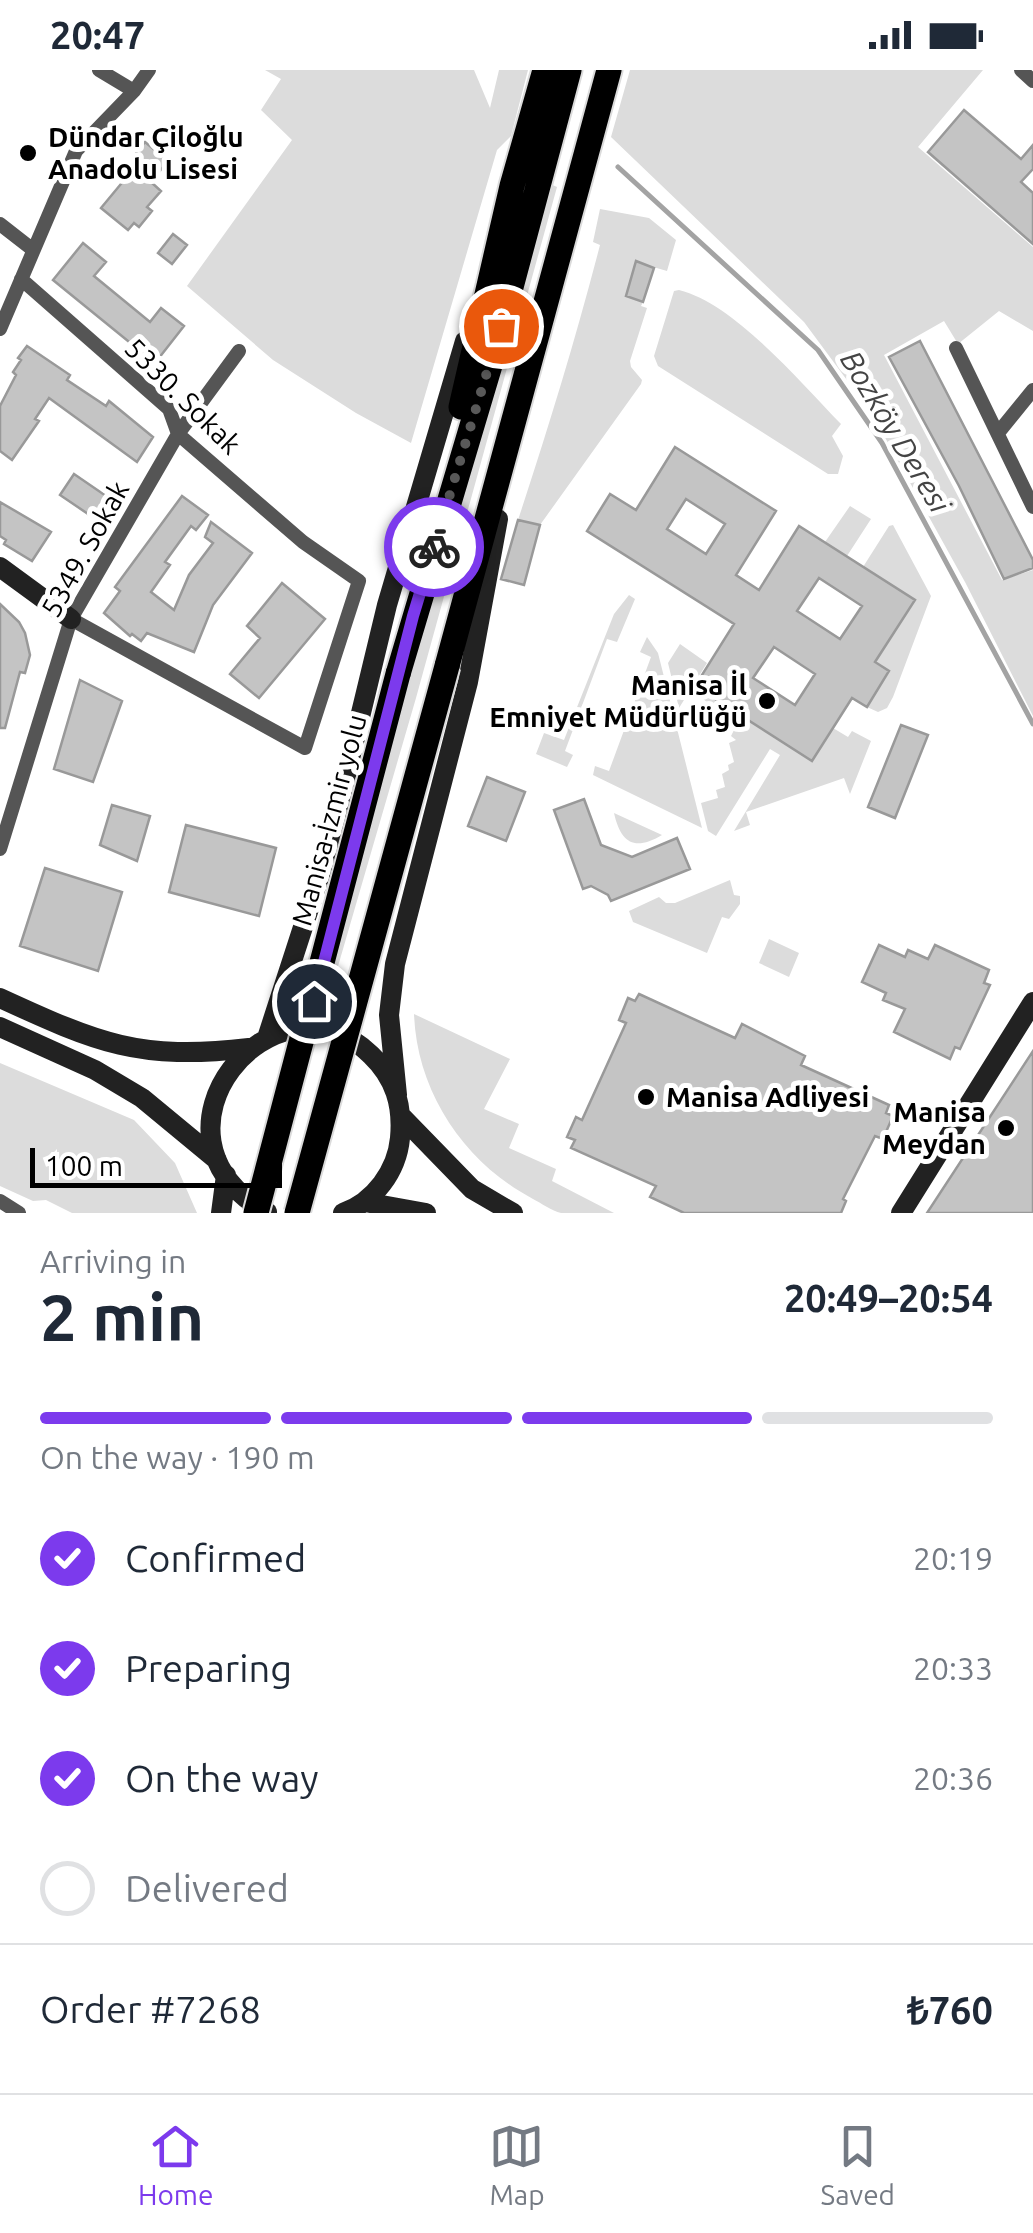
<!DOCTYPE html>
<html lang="en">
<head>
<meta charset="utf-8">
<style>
	body { margin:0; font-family:Ubuntu,sans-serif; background:#f6f6f7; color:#1f2937; height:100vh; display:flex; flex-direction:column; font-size:38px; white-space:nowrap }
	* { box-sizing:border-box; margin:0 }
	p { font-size:32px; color:#747a83 }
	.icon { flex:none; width:55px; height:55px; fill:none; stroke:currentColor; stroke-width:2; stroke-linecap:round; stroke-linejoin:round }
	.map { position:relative; height:1143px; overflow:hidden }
	.details { display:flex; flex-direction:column; background:#fff; flex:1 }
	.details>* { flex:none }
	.scale { position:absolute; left:30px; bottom:25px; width:252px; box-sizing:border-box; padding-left:10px; border:5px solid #000; border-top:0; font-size:28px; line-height:35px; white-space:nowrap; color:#000; -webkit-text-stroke:8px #fff; paint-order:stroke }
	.pin { position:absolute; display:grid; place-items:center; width:85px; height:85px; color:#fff; margin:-42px; border:5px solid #fff; border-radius:50%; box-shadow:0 2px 10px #0007 }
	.courier { position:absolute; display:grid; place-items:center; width:100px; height:100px; margin:-50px; border:8px solid #7c3aed; border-radius:50%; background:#fff; color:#222; box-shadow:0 2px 12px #0007 }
	.headline em { font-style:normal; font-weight:700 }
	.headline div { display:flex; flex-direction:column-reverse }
	.headline { display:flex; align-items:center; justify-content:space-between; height:170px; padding:0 40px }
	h1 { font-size:65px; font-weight:700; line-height:75px }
	.bar { display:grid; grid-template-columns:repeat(4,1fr); gap:15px 10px; align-content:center; height:120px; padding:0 40px }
	.bar i { height:12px; border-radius:8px; background:#e0e1e3 }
	.bar .selected { background:#7c3aed }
	.bar p { grid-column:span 4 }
	.line { display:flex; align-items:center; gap:25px; padding:0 40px; border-top:2px solid #e0e1e3 }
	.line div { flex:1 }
	ol { padding:0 40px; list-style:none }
	li { display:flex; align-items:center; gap:30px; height:110px }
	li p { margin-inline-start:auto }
	li .icon { padding:10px; border-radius:50%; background:#7c3aed; color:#fff; stroke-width:4 }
	li:last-child { color:#747a83 }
	li i { width:55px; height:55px; border:5px solid #e0e1e3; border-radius:50% }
	.status { display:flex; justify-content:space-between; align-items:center; height:70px; padding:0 50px; background:#fff; direction:ltr }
	.status svg { height:28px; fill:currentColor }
	.tabs { display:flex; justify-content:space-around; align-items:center; height:140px; border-top:2px solid #e0e1e3; background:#fff; font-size:28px; color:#747a83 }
	.tabs a { display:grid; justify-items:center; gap:5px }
	.tabs .selected { color:#7c3aed }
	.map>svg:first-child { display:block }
</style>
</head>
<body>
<div class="status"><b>20:47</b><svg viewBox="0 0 49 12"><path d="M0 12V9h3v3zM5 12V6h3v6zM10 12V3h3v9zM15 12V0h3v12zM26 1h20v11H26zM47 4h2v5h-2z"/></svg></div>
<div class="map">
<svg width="1033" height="1143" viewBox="0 0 1033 1143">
	<rect width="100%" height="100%" fill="#fff"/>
	<!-- green -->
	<path fill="#dcdcdc" d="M265,0H474L490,38L499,0H528L511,66L497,80L411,373L356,343L273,290L187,216L292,70L261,40L281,9Z
		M630,0H983L918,77L1033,177V261L999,241L958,274L944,251L884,285L1002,510L1033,500V646L965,512L872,344L804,252L611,67Z
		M548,113L557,117L416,628L334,910L325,907Z
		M600,139L649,148L676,170L667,201L636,192L626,225L643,232L641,236L647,238L630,291L631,297L642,310L641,314L540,455L518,450C548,359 576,268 600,175L593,172Z
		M679,220C735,234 800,312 841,354L832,366L843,386L838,404H828L658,296L654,286L674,221Z
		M850,436L871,449L847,486L825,472Z
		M893,455L931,526L893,627L887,638L878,642L867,637L889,602L875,592L915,530L863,497L889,456Z
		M629,525L635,529L617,572L607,569L565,681L573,685L567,697L536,684L544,663L564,670L614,544Z
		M647,567L658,583L702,758L593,705L595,696L609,701L651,587L640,582Z
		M680,574L707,593L679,638L668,593Z
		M695,616L812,691L833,658L848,667L852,661L871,671L850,724L844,708L746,742L750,755L734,761L780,685L770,679L716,766L708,761L701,733L718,728L716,720L725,717L722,704L729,700L728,695L734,692L729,673L736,670L731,666L734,660L729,656L731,651L698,625Z
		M614,743L662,765C635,781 621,774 614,743Z
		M730,810L734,825L740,826V834L729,849L722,847L707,883L633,852L629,841L659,827L666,833H675Z
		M769,869L799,883L789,907L759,893Z
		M414,944L510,989L484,1039L519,1054L509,1078L556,1099L552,1111L614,1143C598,1143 577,1143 561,1143C552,1141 541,1133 533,1129C465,1093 417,1023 414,944Z
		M0,993L134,1050L175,1093L197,1143H72L46,1130L33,1131L0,1116Z"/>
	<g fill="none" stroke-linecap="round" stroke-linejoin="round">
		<!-- stream -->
		<path stroke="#a3a3a3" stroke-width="5" d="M618,97L818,280L882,373L1033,654"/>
	</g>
	<!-- building -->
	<path fill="#c4c4c4" stroke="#999" stroke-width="2.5" fill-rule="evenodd" d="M964,40L1021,89L1033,75V99L1021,112L1033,123V174L928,82Z
		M145,72L168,91L151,112L161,121L147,137L152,141L139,157L134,153L128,160L101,138L140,91L134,86Z
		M173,164L187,175L172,194L158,183Z
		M83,173L106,192L94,206L150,252L161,238L184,256L155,293L53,210Z
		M636,191L654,198L643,232L626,226Z
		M920,271L1033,490V498L1004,509L959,416L889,287Z
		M27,276L70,305L67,310L106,336L109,331L153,367L137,392L49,328L35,349L39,351L12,390L0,381V336L16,305L13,302L21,290L18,288Z
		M675,377L776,441L736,505L759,520L799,456L915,530L875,592L889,601L867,637L852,628L812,691L695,616L734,554L587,461L610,424L636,440ZM686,429L725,454L706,484L667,459ZM819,508L862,536L840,569L797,541ZM774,577L815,604L795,635L753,608Z
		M74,404L109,428L94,448L60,425Z
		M182,426L208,445L196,460L191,456L165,492L170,495L151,522L174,540L189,505L213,473L205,467L211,452L252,483L213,535L194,582L147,563L141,571L132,564L130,566L104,543L120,521L115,517Z
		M0,432L51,462L32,491L4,474L6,470L0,466Z
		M518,450L540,455L524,515L501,509Z
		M282,513L325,549L259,628L230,604L260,568L247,556Z
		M0,534L19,552L25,563L30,585L25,603L20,602L5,658H0Z
		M80,610L122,631L93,712L54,699Z
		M901,655L928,665L895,748L868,737Z
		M487,707L525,722L506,771L468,756Z
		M584,729L601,775L632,787L677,768L690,799L611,831L608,825L591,816L583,819L554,740Z
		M112,735L150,746L137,791L100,775Z
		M186,755L276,778L259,846L169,822Z
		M45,798L122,822L98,901L20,876Z
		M879,875L905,887L908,880L928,889L935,875L989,900L984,913L990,915L960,979L955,977L950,989L894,962L905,939L883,930L886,923L862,912Z
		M639,924L735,968L742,954L805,986L801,995L889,1035L886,1043L893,1046L883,1069L875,1066L843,1129L846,1131L841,1143H684L650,1127L656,1116L571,1078L575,1070L567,1067L576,1047L582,1050L626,953L619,950L628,928L635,931Z
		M1033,981V1143H927Z"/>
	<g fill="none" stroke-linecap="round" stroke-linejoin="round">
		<defs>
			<path id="highway" d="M461,337L512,116L545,0
				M447,596L609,0
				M398,604L491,292L569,0"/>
		</defs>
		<!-- highway casing -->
		<use href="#highway" stroke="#dbdbdb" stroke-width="29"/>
		<!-- street -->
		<path stroke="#555" stroke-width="14" d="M99,0L134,21
			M1021,0L1033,11
			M0,154L32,179
			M21,209L169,339L178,364L303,472L359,511L305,678L71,549
			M0,259L76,81L134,21L149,0
			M956,278L1033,437
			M998,363L1033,320
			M0,779L71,549L178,364L239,281
			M0,1131L19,1143"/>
		<!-- secondary -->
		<path stroke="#222" stroke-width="20" d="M0,497L71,549
			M0,928C98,973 139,991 249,978
			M0,957L95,1000L142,1028L217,1090
			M267,968L328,780L387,535L465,271
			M397,1025L389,945L395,894L468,612L498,449
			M402,1047L472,1119L513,1143
			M365,1132L426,1143
			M267,1142C129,1065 275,891 371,985C395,1008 403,1035 400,1068C397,1101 374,1132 343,1143
			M221,1143L226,1105
			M901,1143L1033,932"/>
		<!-- highway -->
		<use href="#highway" stroke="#000" stroke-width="25"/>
		<defs>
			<path id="highway-bridge" d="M256,1143L398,604
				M297,1143L447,596"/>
		</defs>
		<!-- highway-bridge casing -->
		<use href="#highway-bridge" stroke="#dbdbdb" stroke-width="29" stroke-linecap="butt"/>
		<!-- highway-bridge -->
		<use href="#highway-bridge" stroke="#000" stroke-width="25"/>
	</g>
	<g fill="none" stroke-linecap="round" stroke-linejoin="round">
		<!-- done -->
		<path stroke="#595959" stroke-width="10" stroke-dasharray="0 18" d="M434,477L501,256"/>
		<!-- route -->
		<path stroke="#7c3aed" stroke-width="12" d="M314,931L413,546L434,477"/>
	</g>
	<!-- markers -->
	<g fill="#000" stroke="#fff" stroke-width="4">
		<circle cx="28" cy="83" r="10"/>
		<circle cx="767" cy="631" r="10"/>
		<circle cx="646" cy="1027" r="10"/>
		<circle cx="1006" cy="1058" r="10"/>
	</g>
	<g text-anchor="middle" stroke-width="10" stroke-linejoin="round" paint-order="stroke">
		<!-- poi labels -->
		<g font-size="28" font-weight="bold" fill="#000" stroke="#fff" text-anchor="start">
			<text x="48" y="77">Dündar Çiloğlu<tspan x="48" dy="32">Anadolu Lisesi</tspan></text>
			<text x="747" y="625" text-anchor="end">Manisa İl<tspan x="747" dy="32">Emniyet Müdürlüğü</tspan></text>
			<text x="666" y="1037">Manisa Adliyesi</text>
			<text x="986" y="1052" text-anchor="end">Manisa<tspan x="986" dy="32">Meydan</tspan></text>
		</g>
		<!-- street labels -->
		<g font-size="28" fill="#000" stroke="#fff">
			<text transform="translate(183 326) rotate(45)" y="10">5330. Sokak</text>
			<text transform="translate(85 479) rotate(-61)" y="10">5349. Sokak</text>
			<text transform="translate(329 750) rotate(-75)" y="10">Manisa-İzmir yolu</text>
		</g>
		<!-- water labels -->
		<g font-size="30" font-style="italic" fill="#444" stroke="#fff">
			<text transform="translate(895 362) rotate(59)" y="10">Bozköy Deresi</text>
		</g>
	</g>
</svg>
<div class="scale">100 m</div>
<div class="pin" style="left:501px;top:256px;background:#ea580c"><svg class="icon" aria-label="bag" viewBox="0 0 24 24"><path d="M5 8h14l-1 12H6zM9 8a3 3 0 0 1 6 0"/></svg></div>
<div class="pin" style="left:314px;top:931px;background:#1f2937"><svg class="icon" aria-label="home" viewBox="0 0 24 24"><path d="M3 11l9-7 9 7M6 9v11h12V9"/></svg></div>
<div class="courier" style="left:434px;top:477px"><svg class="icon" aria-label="bike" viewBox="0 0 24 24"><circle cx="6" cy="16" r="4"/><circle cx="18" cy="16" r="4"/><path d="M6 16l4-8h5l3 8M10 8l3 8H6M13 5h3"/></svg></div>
</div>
<section class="details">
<div class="headline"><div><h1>2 min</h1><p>Arriving in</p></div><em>20:49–20:54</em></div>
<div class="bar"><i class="selected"></i><i class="selected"></i><i class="selected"></i><i></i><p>On the way · 190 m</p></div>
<ol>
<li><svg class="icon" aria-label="check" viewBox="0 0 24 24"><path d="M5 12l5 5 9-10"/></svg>Confirmed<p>20:19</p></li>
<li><svg class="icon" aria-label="check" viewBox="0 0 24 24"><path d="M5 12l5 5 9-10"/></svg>Preparing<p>20:33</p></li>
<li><svg class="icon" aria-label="check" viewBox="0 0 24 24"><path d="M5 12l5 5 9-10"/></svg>On the way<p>20:36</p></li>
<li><i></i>Delivered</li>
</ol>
<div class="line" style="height:130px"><div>Order #7268</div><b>₺760</b></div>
</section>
<nav class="tabs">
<a class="selected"><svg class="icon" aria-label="home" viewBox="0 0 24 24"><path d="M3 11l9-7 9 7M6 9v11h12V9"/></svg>Home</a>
<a><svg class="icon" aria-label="map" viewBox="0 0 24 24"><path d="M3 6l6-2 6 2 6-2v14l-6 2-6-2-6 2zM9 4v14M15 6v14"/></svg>Map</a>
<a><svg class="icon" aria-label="saved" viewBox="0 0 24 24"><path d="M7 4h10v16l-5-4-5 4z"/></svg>Saved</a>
</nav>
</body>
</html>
